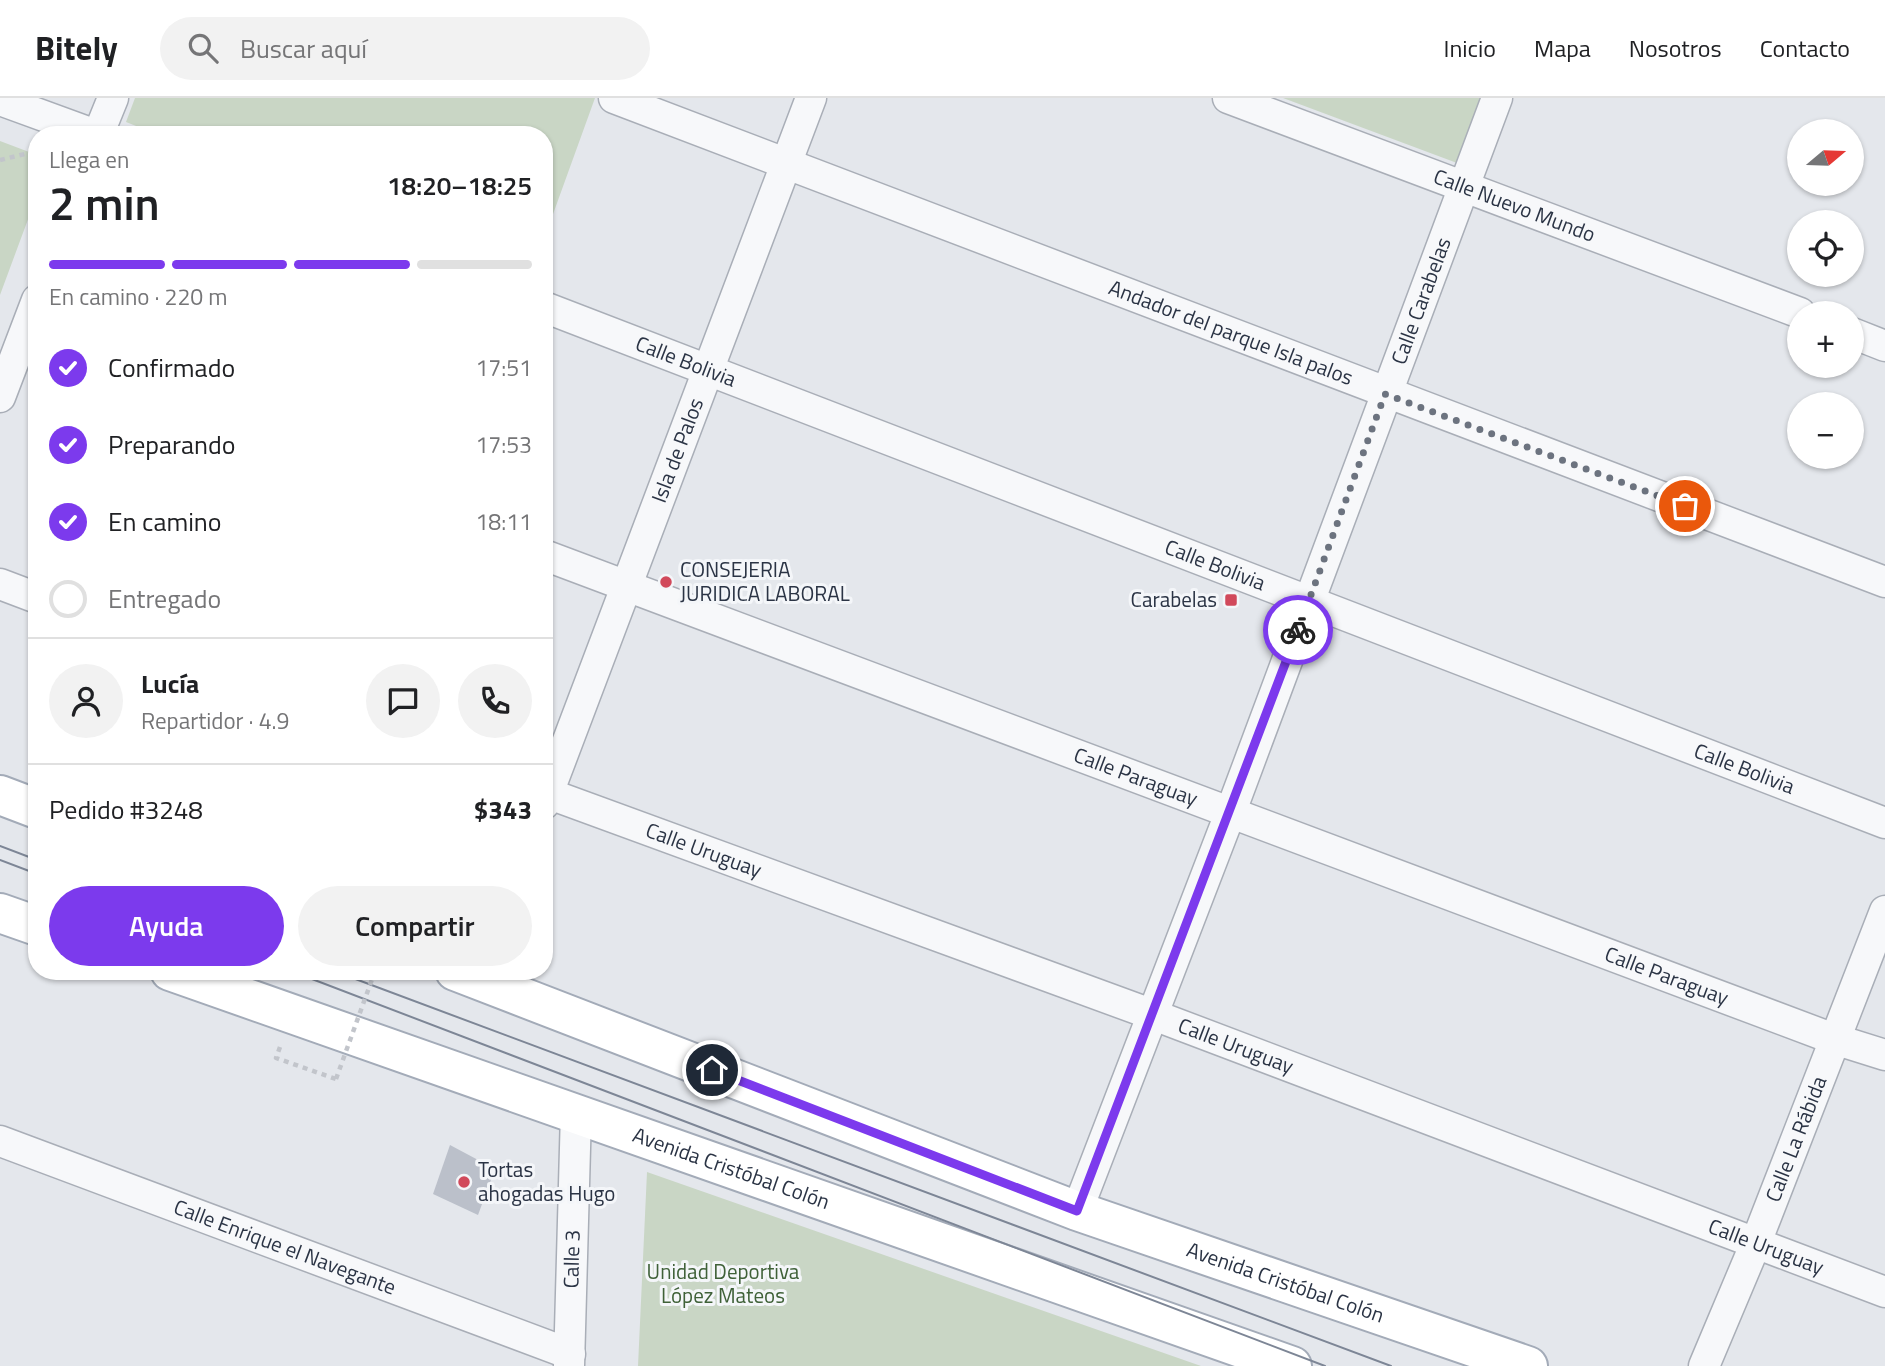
<!DOCTYPE html>
<html lang="es">
<head>
<meta charset="utf-8">
<style>
	body { margin:0; font-family:"Titillium Web",sans-serif; background:#f2f2f2; color:#202124; height:100vh; display:flex; flex-direction:column; font-size:26px; white-space:nowrap }
	* { box-sizing:border-box; margin:0 }
	p { font-size:23px; color:#757577 }
	.icon { flex:none; width:38px; height:38px; fill:none; stroke:currentColor; stroke-width:2; stroke-linecap:round; stroke-linejoin:round }
	.map { position:relative; flex:1; overflow:hidden }
	.drawer { position:absolute; left:28px; top:28px; width:525px; height:854px; display:flex; flex-direction:column; background:#fff; border-radius:28px; box-shadow:0 2px 5px #0004 }
	.drawer>* { flex:none }
	.needle { width:46px; rotate:71deg }
	.buttons { position:absolute; left:1787px; top:21px; display:grid; gap:14px }
	.buttons a { display:grid; place-items:center; width:77px; height:77px; border-radius:50%; background:#fff; box-shadow:0 2px 5px #0004; font-size:35px }
	.pin { position:absolute; display:grid; place-items:center; width:60px; height:60px; color:#fff; margin:-30px; border:4px solid #fff; border-radius:50%; box-shadow:0 2px 7px #0007 }
	.courier { position:absolute; display:grid; place-items:center; width:70px; height:70px; margin:-35px; border:5px solid #7c3aed; border-radius:50%; background:#fff; color:#222; box-shadow:0 2px 9px #0007 }
	.headline em { font-style:normal; font-weight:600 }
	.headline div { display:flex; flex-direction:column-reverse }
	.headline { display:flex; align-items:center; justify-content:space-between; height:119px; padding:0 21px }
	h1 { font-size:46px; font-weight:600; line-height:52px }
	.bar { display:grid; grid-template-columns:repeat(4,1fr); gap:10px 7px; align-content:center; height:84px; padding:0 21px }
	.bar i { height:9px; border-radius:5px; background:#e0e0e0 }
	.bar .on { background:#7c3aed }
	.bar p { grid-column:span 4 }
	.line { display:flex; align-items:center; gap:18px; padding:0 21px; border-top:2px solid #e0e0e0 }
	.line div { flex:1 }
	.round { display:grid; place-items:center; flex:none; width:74px; height:74px; border-radius:37px; background:#f2f2f2 }
	ol { padding:0 21px; list-style:none }
	li { display:flex; align-items:center; gap:21px; height:77px }
	li p { margin-inline-start:auto }
	li .icon { padding:7px; border-radius:50%; background:#7c3aed; color:#fff; stroke-width:4 }
	li:last-child { color:#757577 }
	li i { width:38px; height:38px; border:4px solid #e0e0e0; border-radius:50% }
	.action { display:flex; gap:14px; margin-top:auto; padding:14px 21px }
	.action a { flex:1; height:80px; border-radius:42px; background:#7c3aed; color:#fff; font-size:28px; font-weight:600; line-height:80px; text-align:center }
	.action a+a { background:#f2f2f2; color:#202124 }
	header { display:flex; align-items:center; gap:42px; box-sizing:border-box; height:98px; padding:0 35px; background:#fff; border-bottom:2px solid #e0e0e0 }
	header strong { font-size:33px }
	nav { display:flex; gap:38px; margin-inline-start:auto; font-size:24px }
	.search { width:490px; height:63px; background:#f2f2f2; display:flex; align-items:center; gap:18px; box-sizing:border-box; padding:0 24px; border-radius:38px; color:#757577; font-size:26px }
	.map>svg:first-child { display:block }
</style>
</head>
<body>
<header>
<strong>Bitely</strong>
<div class="search"><svg class="icon" aria-label="search" viewBox="0 0 24 24"><circle cx="10" cy="10" r="6"/><path d="M15 15l6 6"/></svg>Buscar aquí</div>
<nav><a>Inicio</a><a>Mapa</a><a>Nosotros</a><a>Contacto</a></nav>
</header>
<div class="map">
<svg width="1885" height="1268" viewBox="0 0 1885 1268">
	<rect width="100%" height="100%" fill="#e4e7ec"/>
	<!-- green -->
	<path fill="#c9d6c5" d="M135,0H595L544,141V37H159L126,24Z
		M1283,0H1480L1457,65Z
		M0,43L37,57V97L0,197Z
		M647,1074L1201,1268H638Z"/>
	<!-- building -->
	<path fill="#bbc0ca" d="M450,1047L495,1071L478,1117L433,1096Z"/>
	<g fill="none" stroke-linecap="round" stroke-linejoin="round">
		<defs>
			<g id="minor">
				<path id="s1" d="M614,0L1885,484"/>
				<path id="s2" d="M1228,0L1800,215"/>
				<path d="M0,2L96,37"/>
				<path d="M98,37L113,0"/>
				<path id="s3" d="M544,209L1885,725"/>
				<path d="M1852,235L1885,248"/>
				<path d="M0,299L37,202"/>
				<path id="s4" d="M544,457L1834,941L1885,957"/>
				<path d="M0,486L37,500"/>
				<path id="s5" d="M544,694L1151,916L1885,1194"/>
				<path id="s6" d="M544,706L811,0"/>
				<path id="s7" d="M0,1043L570,1256"/>
				<path id="s8" d="M1077,1113L1231,713L1497,0"/>
				<path id="s9" d="M569,1268L576,1014"/>
				<path id="s10" d="M1704,1268L1755,1147L1885,813"/>
			</g>
			<g id="primary">
				<path d="M0,697L37,711"/>
				<path d="M0,815L37,828"/>
				<path id="s11" d="M170,873L1292,1268"/>
				<path id="s12" d="M455,873L1077,1113L1528,1268"/>
			</g>
		</defs>
		<!-- minor casing -->
		<use href="#minor" stroke="#a9aeb7" stroke-width="33"/>
		<!-- primary casing -->
		<use href="#primary" stroke="#a3abb8" stroke-width="42"/>
		<!-- path -->
		<path stroke="#c2c5cb" stroke-width="4.5" stroke-dasharray="5 5" stroke-linecap="butt" d="M0,62L37,53
			M280,949L276,960L336,981"/>
		<!-- minor -->
		<use href="#minor" stroke="#f7f8fa" stroke-width="30"/>
		<!-- primary -->
		<use href="#primary" stroke="#fff" stroke-width="38"/>
		<!-- tram -->
		<path stroke="#7d8696" stroke-width="2" d="M0,748L37,762
			M0,762L37,776
			M291,873L1325,1268
			M334,873L1391,1268"/>
		<!-- path-bridge -->
		<path stroke="#c2c5cb" stroke-width="4.5" stroke-dasharray="5 5" stroke-linecap="butt" d="M336,981L375,873"/>
	</g>
	<g fill="none" stroke-linecap="round" stroke-linejoin="round">
		<!-- done -->
		<path stroke="#6c737f" stroke-width="7" stroke-dasharray="0 12.6" d="M1298,532L1385,296L1685,408"/>
		<!-- route -->
		<path stroke="#7c3aed" stroke-width="9" d="M712,972L1077,1113L1298,532"/>
	</g>
	<!-- markers -->
	<g fill="#d1495b" stroke="#f4f6f9" stroke-width="2.5">
		<circle cx="666" cy="484" r="7"/>
		<rect x="1224" y="495" width="14" height="14" rx="3.5"/>
		<circle cx="464" cy="1084" r="7"/>
	</g>
	<g text-anchor="middle" stroke-width="6" stroke-linejoin="round" paint-order="stroke">
		<!-- street labels -->
		<g font-size="21" fill="#2b3445" stroke="#f4f6f9">
			<text dy="7" stroke="none"><textPath href="#s2" startOffset="306">Calle Nuevo Mundo</textPath></text>
			<text dy="7" stroke="none"><textPath href="#s8" startOffset="973">Calle Carabelas</textPath></text>
			<text dy="7" stroke="none"><textPath href="#s1" startOffset="660">Andador del parque Isla palos</textPath></text>
			<text dy="7" stroke="none"><textPath href="#s3" startOffset="152">Calle Bolivia</textPath></text>
			<text dy="7" stroke="none"><textPath href="#s6" startOffset="378">Isla de Palos</textPath></text>
			<text dy="7" stroke="none"><textPath href="#s3" startOffset="719">Calle Bolivia</textPath></text>
			<text dy="7" stroke="none"><textPath href="#s3" startOffset="1286">Calle Bolivia</textPath></text>
			<text dy="7" stroke="none"><textPath href="#s4" startOffset="632">Calle Paraguay</textPath></text>
			<text dy="7" stroke="none"><textPath href="#s5" startOffset="170">Calle Uruguay</textPath></text>
			<text dy="7" stroke="none"><textPath href="#s4" startOffset="1199">Calle Paraguay</textPath></text>
			<text dy="7" stroke="none"><textPath href="#s5" startOffset="737">Calle Uruguay</textPath></text>
			<text dy="7" stroke="none"><textPath href="#s10" startOffset="245">Calle La Rábida</textPath></text>
			<text dy="7" stroke="none"><textPath href="#s11" startOffset="595">Avenida Cristóbal Colón</textPath></text>
			<text dy="7" stroke="none"><textPath href="#s7" startOffset="304">Calle Enrique el Navegante</textPath></text>
			<text dy="7" stroke="none"><textPath href="#s5" startOffset="1304">Calle Uruguay</textPath></text>
			<text dy="7" stroke="none"><textPath href="#s9" startOffset="107">Calle 3</textPath></text>
			<text dy="7" stroke="none"><textPath href="#s12" startOffset="887">Avenida Cristóbal Colón</textPath></text>
		</g>
		<!-- poi labels -->
		<g font-size="21" fill="#2b3445" stroke="#f4f6f9" text-anchor="start">
			<text x="680" y="479">CONSEJERIA<tspan x="680" dy="24">JURIDICA LABORAL</tspan></text>
			<text x="1217" y="509" text-anchor="end">Carabelas</text>
			<text x="478" y="1079">Tortas<tspan x="478" dy="24">ahogadas Hugo</tspan></text>
		</g>
		<!-- park labels -->
		<g font-size="21" fill="#3f6138" stroke="#f4f6f9">
			<text x="723" y="1181">Unidad Deportiva<tspan x="723" dy="24">López Mateos</tspan></text>
		</g>
	</g>
</svg>
<div class="buttons">
<a><svg class="needle" viewBox="-14 -14 28 28"><path d="M0-13l5 13h-10z" fill="#e53935"/><path d="M0 13l5-13h-10z" fill="#757577"/></svg></a>
<a><svg class="icon" aria-label="locate" viewBox="0 0 24 24"><circle cx="12" cy="12" r="6"/><path d="M12 2v4M12 18v4M2 12h4M18 12h4"/></svg></a>
<a>+</a>
<a>−</a>
</div>
<div class="pin" style="left:1685px;top:408px;background:#ea580c"><svg class="icon" aria-label="bag" viewBox="0 0 24 24"><path d="M5 8h14l-1 12H6zM9 8a3 3 0 0 1 6 0"/></svg></div>
<div class="pin" style="left:712px;top:972px;background:#1f2937"><svg class="icon" aria-label="home" viewBox="0 0 24 24"><path d="M3 11l9-7 9 7M6 9v11h12V9"/></svg></div>
<div class="courier" style="left:1298px;top:532px"><svg class="icon" aria-label="bike" viewBox="0 0 24 24"><circle cx="6" cy="16" r="4"/><circle cx="18" cy="16" r="4"/><path d="M6 16l4-8h5l3 8M10 8l3 8H6M13 5h3"/></svg></div>
<section class="drawer">
<div class="headline"><div><h1>2 min</h1><p>Llega en</p></div><em>18:20–18:25</em></div>
<div class="bar"><i class="on"></i><i class="on"></i><i class="on"></i><i></i><p>En camino · 220 m</p></div>
<ol>
<li><svg class="icon" aria-label="check" viewBox="0 0 24 24"><path d="M5 12l5 5 9-10"/></svg>Confirmado<p>17:51</p></li>
<li><svg class="icon" aria-label="check" viewBox="0 0 24 24"><path d="M5 12l5 5 9-10"/></svg>Preparando<p>17:53</p></li>
<li><svg class="icon" aria-label="check" viewBox="0 0 24 24"><path d="M5 12l5 5 9-10"/></svg>En camino<p>18:11</p></li>
<li><i></i>Entregado</li>
</ol>
<div class="line" style="height:126px"><a class="round"><svg class="icon" aria-label="person" viewBox="0 0 24 24"><circle cx="12" cy="8" r="4"/><path d="M4 21q1-7 8-7t8 7"/></svg></a><div><b>Lucía</b><p>Repartidor · 4.9</p></div><a class="round"><svg class="icon" aria-label="chat" viewBox="0 0 24 24"><path d="M4 5h16v11H9l-5 4z"/></svg></a><a class="round"><svg class="icon" aria-label="phone" viewBox="0 0 24 24"><path d="M5 4h4l2 5-3 2q2 4 5 5l2-3 5 2v4C11 20 4 13 5 4z"/></svg></a></div>
<div class="line" style="height:91px"><div>Pedido #3248</div><b>$343</b></div>
<div class="action"><a>Ayuda</a><a>Compartir</a></div>
</section>
</div>
</body>
</html>
